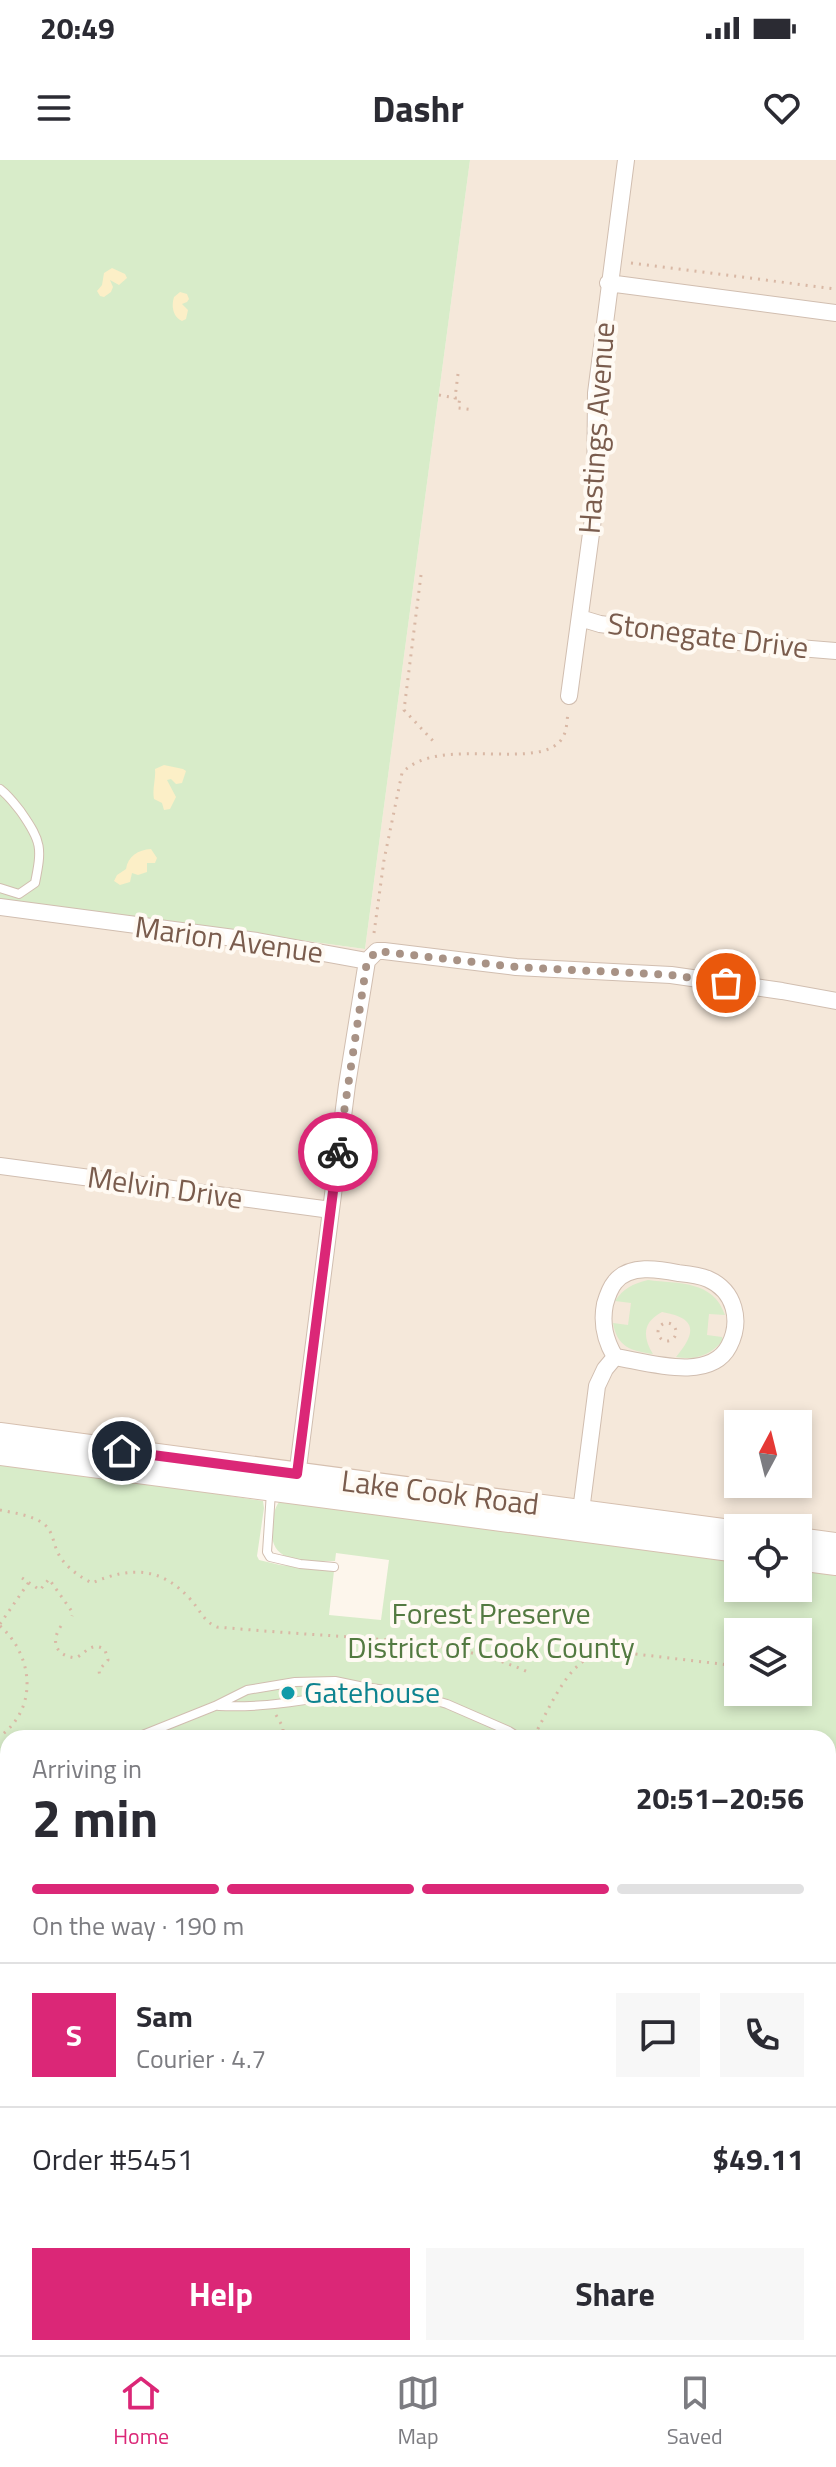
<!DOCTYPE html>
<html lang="en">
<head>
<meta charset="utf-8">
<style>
	body { margin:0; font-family:"Titillium Web",sans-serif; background:#f7f7f7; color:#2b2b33; height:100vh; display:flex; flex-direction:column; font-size:30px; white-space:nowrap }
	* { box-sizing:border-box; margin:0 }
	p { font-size:26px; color:#7c7c81 }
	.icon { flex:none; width:44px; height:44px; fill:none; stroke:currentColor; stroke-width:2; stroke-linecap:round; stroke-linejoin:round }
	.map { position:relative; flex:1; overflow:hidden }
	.details { position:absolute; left:0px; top:1570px; width:836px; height:626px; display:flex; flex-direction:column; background:#fff; border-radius:24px 24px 0 0; box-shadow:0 4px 12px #0003 }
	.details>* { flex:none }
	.needle { width:52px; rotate:7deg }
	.tools { position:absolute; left:724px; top:1250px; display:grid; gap:16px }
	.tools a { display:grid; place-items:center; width:88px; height:88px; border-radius:0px; background:#fff; box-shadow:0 4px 12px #0003; font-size:40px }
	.pin { position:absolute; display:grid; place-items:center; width:68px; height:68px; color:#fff; margin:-34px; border:4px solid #fff; border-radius:50%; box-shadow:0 2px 8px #0007 }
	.courier { position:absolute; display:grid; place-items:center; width:80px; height:80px; margin:-40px; border:6px solid #db2777; border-radius:50%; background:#fff; color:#222; box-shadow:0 2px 10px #0007 }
	.overview em { font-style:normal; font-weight:700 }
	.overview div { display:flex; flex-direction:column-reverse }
	.overview { display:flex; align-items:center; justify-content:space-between; height:136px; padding:0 32px }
	h1 { font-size:52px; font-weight:700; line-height:60px }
	.bar { display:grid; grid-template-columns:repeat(4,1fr); gap:12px 8px; align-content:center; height:96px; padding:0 32px }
	.bar i { height:10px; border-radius:6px; background:#e1e1e2 }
	.bar .selected { background:#db2777 }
	.bar p { grid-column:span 4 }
	.line { display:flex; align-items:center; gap:20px; padding:0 32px; border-top:2px solid #e1e1e2 }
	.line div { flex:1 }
	.round { display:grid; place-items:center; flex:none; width:84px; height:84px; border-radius:0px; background:#f7f7f7 }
	.cta { display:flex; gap:16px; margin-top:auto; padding:16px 32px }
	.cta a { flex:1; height:92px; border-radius:0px; background:#db2777; color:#fff; font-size:32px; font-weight:700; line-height:92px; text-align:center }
	.cta a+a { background:#f7f7f7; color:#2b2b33 }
	.status { display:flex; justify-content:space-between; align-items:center; height:56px; padding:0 40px; background:#fff; direction:ltr }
	.status svg { height:22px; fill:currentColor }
	header { display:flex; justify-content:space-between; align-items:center; height:104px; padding:0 32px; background:#fff; font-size:36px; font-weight:700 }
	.dock { display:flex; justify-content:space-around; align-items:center; height:112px; border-top:2px solid #e1e1e2; background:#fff; font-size:22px; color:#7c7c81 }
	.dock a { display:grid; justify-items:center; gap:4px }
	.dock .selected { color:#db2777 }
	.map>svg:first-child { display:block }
</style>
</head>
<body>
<div class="status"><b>20:49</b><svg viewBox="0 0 49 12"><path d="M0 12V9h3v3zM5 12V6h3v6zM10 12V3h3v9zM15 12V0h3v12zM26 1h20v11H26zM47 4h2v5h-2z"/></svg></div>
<header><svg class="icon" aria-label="menu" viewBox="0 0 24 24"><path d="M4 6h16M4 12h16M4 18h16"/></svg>Dashr<svg class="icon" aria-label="heart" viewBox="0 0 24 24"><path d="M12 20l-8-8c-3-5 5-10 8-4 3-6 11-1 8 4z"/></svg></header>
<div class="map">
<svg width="836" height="2195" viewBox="0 0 836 2195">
	<rect width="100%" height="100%" fill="#fdf6ec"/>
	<!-- residential -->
	<path fill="#f5e8da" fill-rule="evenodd" d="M470,0H836V1376L798,1371V1368H776L0,1265V739L365,789ZM738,1264H798V1324H738Z"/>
	<!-- green -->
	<path fill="#d8ecc9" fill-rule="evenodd" d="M0,0H470L365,789L0,739Z
		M648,1120C679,1124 713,1120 725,1155L709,1154L707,1175L722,1177L723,1180C710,1196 696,1200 676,1197C696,1173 698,1158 662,1152C643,1162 642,1176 653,1194C631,1191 617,1187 613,1163L628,1165L631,1143L615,1141C624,1128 632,1124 648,1120Z
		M0,1300L263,1341L264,1348L257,1396L259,1400L280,1405L334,1411L329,1455L381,1460L389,1400L336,1393L335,1401C308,1401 269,1406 272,1368C273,1356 274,1347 282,1338L738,1398V1428H798V1408L836,1416V2195H0ZM738,1472H798V1532H738ZM8,1578H828V2188H8Z"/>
	<!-- sand -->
	<path fill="#fcefc7" d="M112,108L125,114L127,118L119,125L110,120L113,127L111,132L104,137L100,136L97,131L102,125L104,113Z
		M180,132L187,134L189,139L187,142L182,144L188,150L186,159L182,161C173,157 171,146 174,137Z
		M164,605L183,609L186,611L182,623L176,624L171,619L167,620L176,637L170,649L164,650L162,643L154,639C152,629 156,619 155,609Z
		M151,689L157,698L155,703H147V712L138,715L132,713L130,722L120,725L114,721L117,715L126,709C128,696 138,690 151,689Z"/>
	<!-- water -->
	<path fill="#bfe3e8" stroke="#a5d3da" stroke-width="2" d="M0,1875L8,1877V2071L0,2057Z
		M8,2148V2188H102L100,2195H0V2158Z"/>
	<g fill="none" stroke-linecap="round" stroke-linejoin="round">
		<defs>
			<path id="service" d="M0,629C9,636 14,643 21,652C42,682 42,688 35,723L19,734L0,728
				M271,1332L267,1392L270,1397L300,1404L334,1407
				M219,1546C267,1548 312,1540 359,1529
				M135,1578L215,1546L247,1530L295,1522L335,1521L364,1527L414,1534L447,1544L509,1571L520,1578
				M828,1675L836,1672
				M828,1710L836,1712
				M0,1797H8
				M828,2046L836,2050
				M159,2188L165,2195
				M666,2188L674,2195"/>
			<path id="minor" d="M608,123L836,153
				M580,458L600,464L762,485L836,491
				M569,536L595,344L596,233L626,0
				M0,747L257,781L367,801L377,791H384L516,807L671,815L782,831L836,841
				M0,1006L331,1050
				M296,1324L347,925L367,801
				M581,1351L597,1226L605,1209L615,1197C605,1180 601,1164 605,1144C607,1137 610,1128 615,1122C629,1104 659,1109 678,1113C688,1114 699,1115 708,1119C735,1131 742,1161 729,1186C710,1223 647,1202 615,1197"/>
			<path id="secondary" d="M0,1274L738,1372
				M0,1294L738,1391
				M798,1379L836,1384
				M798,1399L836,1404"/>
		</defs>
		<!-- service casing -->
		<use href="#service" stroke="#d1beb0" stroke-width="10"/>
		<!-- minor casing -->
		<use href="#minor" stroke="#d1beb0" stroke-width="18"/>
		<!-- secondary casing -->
		<use href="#secondary" stroke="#d6c0b0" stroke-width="24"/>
		<!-- path -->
		<path stroke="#d9b8a5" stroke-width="3" stroke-dasharray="2 6" stroke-linecap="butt" d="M631,103L836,129
			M458,214L455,238H460L458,248L474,250
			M439,235L455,238
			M421,415L404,550L434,582
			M374,773L384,700L402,613C439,573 543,614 563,577C567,570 567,560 568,552
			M658 1172a9 9 0 1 1 18 0a9 9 0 1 1-18 0Z
			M0,1350C14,1353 32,1355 44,1364C53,1371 53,1383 58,1393C64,1406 80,1417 92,1423C131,1406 162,1407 191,1440C200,1450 204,1462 217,1467C252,1470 287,1473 322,1475C391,1480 464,1483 528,1512
			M22,1418L40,1430L49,1419L73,1453L72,1456
			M0,1464L29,1422
			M0,1466C33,1495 39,1548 0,1576
			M61,1466C50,1482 56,1496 76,1498C87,1492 92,1481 105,1490L108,1500L99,1510L100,1519
			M743,1472L744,1468
			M276,1555L283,1567V1575
			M534,1576C547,1553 565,1509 589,1498C601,1492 615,1493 627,1493L738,1506
			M0,1764L8,1762
			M0,1840L8,1845
			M191,2188L192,2195
			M433,2188L438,2195
			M466,2195L474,2188"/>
		<!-- service -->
		<use href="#service" stroke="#fff" stroke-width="8"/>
		<!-- minor -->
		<use href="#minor" stroke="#fff" stroke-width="16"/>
		<!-- secondary -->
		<use href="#secondary" stroke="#fff" stroke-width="22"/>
	</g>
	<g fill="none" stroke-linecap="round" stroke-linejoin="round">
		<!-- done -->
		<path stroke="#a89285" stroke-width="8" stroke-dasharray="0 14.4" d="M338,992L367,801L377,791L516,807L671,815L726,823"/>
		<!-- route -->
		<path stroke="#db2777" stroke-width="10" d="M122,1291L297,1314L338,992"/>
	</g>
	<!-- markers -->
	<circle fill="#0f9aa8" stroke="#fffaf3" stroke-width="3" cx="288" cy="1533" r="8"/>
	<g text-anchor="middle" stroke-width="8" stroke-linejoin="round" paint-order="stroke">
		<!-- street labels -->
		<g font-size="30" fill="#7a5c4d" stroke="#fffaf3">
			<text transform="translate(597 268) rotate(-86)" y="10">Hastings Avenue</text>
			<text transform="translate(708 476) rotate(7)" y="10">Stonegate Drive</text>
			<text transform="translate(229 780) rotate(8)" y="10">Marion Avenue</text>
			<text transform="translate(165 1028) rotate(8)" y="10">Melvin Drive</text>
			<text transform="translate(440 1333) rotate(7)" y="10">Lake Cook Road</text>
		</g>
		<!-- park labels -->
		<g font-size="30" fill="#537a41" stroke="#fffaf3">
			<text x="491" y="1464">Forest Preserve<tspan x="491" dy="34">District of Cook County</tspan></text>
		</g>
		<!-- culture labels -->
		<g font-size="30" fill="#0d838f" stroke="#fffaf3" text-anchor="start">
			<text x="304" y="1543">Gatehouse</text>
		</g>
	</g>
</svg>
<div class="tools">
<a><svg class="needle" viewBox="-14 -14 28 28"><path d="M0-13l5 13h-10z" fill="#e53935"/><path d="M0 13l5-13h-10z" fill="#7c7c81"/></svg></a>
<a><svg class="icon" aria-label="locate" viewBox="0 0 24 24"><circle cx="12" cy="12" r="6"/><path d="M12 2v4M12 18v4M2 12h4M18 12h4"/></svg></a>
<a><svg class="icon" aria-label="layers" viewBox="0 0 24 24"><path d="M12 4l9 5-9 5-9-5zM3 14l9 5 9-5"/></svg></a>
</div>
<div class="pin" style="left:726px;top:823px;background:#ea580c"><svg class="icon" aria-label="bag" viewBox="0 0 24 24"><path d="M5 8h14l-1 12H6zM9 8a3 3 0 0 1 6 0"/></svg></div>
<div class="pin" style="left:122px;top:1291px;background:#1f2937"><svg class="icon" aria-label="home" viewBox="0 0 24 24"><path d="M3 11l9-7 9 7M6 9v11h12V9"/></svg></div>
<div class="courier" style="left:338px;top:992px"><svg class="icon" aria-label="bike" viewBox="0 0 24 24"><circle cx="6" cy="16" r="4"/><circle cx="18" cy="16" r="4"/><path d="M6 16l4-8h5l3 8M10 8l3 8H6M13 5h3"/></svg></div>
<section class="details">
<div class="overview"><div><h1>2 min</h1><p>Arriving in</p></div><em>20:51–20:56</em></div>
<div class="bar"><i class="selected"></i><i class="selected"></i><i class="selected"></i><i></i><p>On the way · 190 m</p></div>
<div class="line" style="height:144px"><b class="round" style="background:#db2777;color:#fff">S</b><div><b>Sam</b><p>Courier · 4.7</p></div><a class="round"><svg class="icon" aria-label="chat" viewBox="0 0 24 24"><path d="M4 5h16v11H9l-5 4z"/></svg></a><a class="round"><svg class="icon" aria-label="phone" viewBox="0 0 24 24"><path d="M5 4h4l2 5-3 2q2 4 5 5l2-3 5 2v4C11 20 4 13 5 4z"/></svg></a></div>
<div class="line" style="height:104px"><div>Order #5451</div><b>$49.11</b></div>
<div class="cta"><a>Help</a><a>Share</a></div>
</section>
</div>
<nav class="dock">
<a class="selected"><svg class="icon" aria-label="home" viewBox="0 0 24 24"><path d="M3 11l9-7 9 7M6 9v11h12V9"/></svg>Home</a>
<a><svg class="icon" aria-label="map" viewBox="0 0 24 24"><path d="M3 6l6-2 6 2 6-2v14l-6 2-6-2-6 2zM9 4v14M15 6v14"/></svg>Map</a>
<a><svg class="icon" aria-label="saved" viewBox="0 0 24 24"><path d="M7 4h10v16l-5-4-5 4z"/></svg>Saved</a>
</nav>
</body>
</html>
